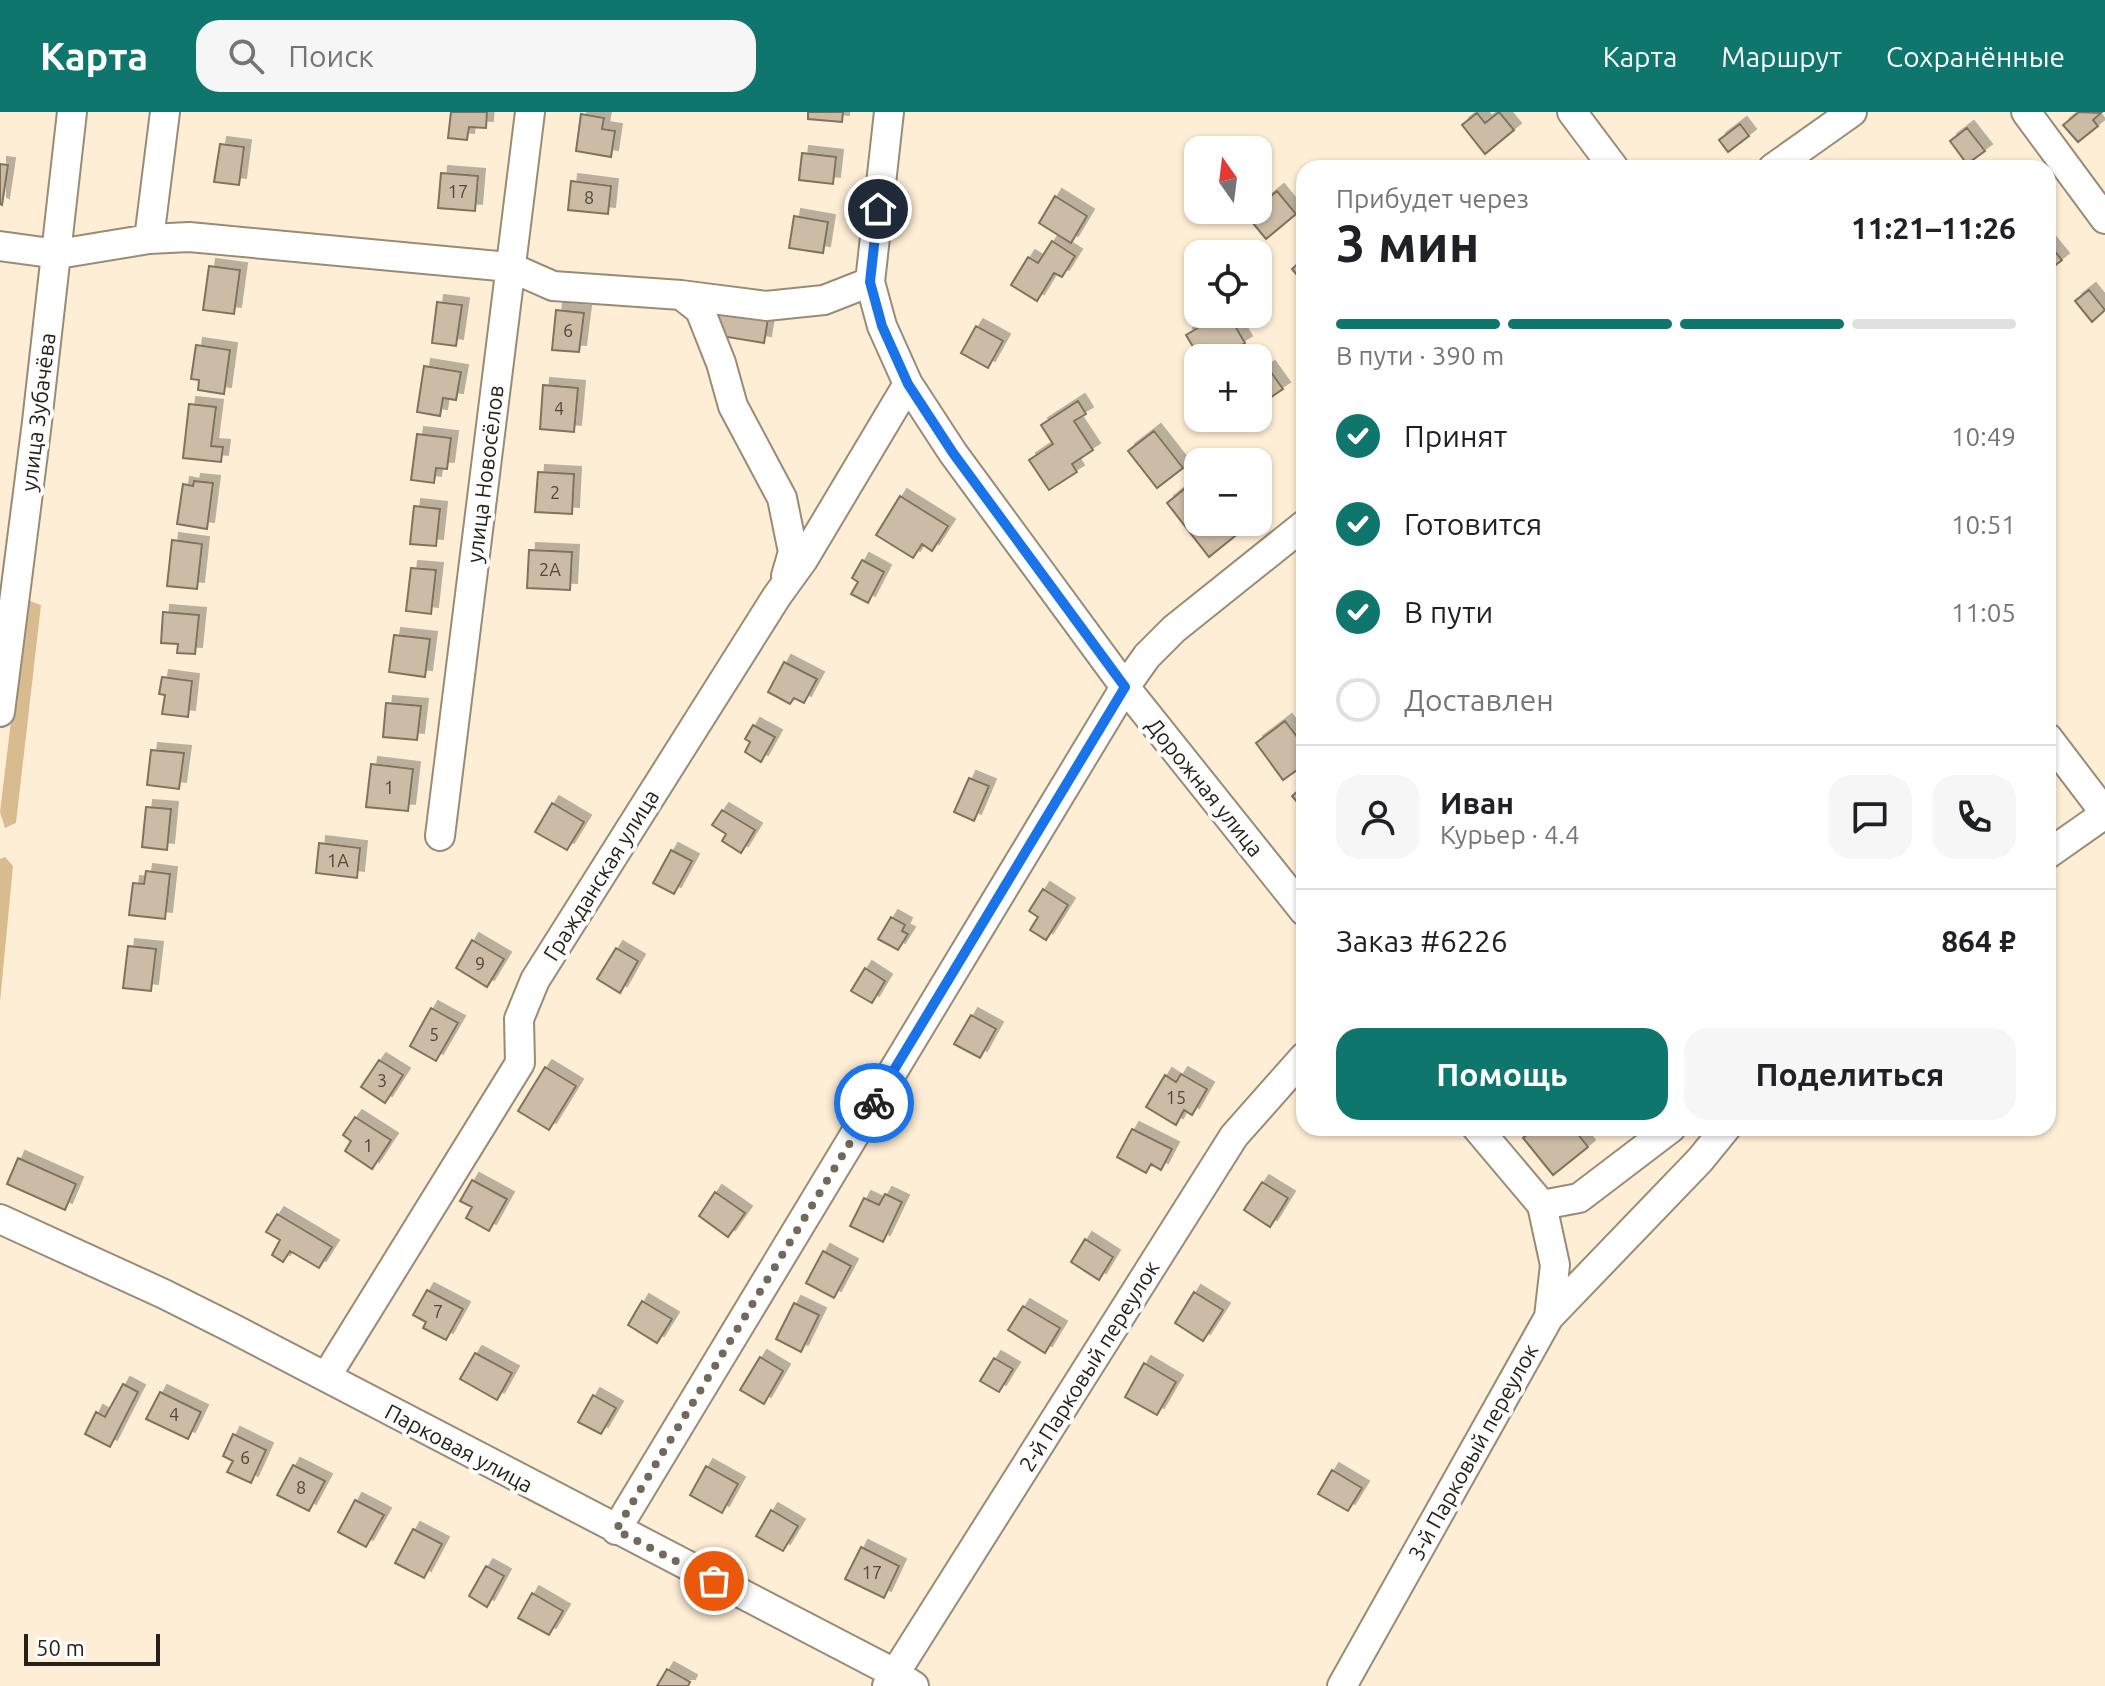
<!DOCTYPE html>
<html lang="ru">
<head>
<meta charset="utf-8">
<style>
	body { margin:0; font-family:Ubuntu,sans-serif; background:#f6f6f6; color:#202124; height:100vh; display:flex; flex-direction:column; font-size:30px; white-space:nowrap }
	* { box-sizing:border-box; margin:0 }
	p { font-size:26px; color:#757577 }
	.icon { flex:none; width:44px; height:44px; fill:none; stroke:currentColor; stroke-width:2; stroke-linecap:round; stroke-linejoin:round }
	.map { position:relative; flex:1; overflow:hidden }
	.side { position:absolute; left:1296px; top:48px; width:760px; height:976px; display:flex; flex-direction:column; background:#fff; border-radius:24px; box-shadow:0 2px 6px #0004 }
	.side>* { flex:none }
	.needle { width:52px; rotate:346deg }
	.tools { position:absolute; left:1184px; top:24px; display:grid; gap:16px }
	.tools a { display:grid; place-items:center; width:88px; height:88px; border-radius:16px; background:#fff; box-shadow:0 2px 6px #0004; font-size:40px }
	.scale { position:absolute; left:24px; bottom:20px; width:136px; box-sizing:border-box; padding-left:8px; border:4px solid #272219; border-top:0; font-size:22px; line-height:28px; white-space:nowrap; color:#272219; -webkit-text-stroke:6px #fefefe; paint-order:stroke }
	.pin { position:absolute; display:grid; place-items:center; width:68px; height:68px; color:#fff; margin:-34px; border:4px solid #fff; border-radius:50%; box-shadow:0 2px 8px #0007 }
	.courier { position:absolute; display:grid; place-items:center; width:80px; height:80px; margin:-40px; border:6px solid #1a73e8; border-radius:50%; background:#fff; color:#222; box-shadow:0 2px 10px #0007 }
	.headline em { font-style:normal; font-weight:600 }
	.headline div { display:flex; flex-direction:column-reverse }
	.headline { display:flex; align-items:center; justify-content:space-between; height:136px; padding:0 40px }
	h1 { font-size:52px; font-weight:600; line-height:60px }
	.bar { display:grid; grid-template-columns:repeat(4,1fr); gap:12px 8px; align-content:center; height:96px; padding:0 40px }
	.bar i { height:10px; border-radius:6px; background:#e0e0e0 }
	.bar .active { background:#0f766e }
	.bar p { grid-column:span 4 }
	.line { display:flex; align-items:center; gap:20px; padding:0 40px; border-top:2px solid #e0e0e0 }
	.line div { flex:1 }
	.round { display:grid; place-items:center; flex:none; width:84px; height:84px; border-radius:24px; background:#f6f6f6 }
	ol { padding:0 40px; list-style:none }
	li { display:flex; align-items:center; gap:24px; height:88px }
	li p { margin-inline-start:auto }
	li .icon { padding:8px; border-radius:50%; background:#0f766e; color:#fff; stroke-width:4 }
	li:last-child { color:#757577 }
	li i { width:44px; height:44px; border:4px solid #e0e0e0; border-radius:50% }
	.button { display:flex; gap:16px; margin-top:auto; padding:16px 40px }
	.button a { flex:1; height:92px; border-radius:24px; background:#0f766e; color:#fff; font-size:32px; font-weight:600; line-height:92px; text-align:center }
	.button a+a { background:#f6f6f6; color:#202124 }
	header { display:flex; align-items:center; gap:48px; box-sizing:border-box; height:112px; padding:0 40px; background:#0f766e; color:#fff }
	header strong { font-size:38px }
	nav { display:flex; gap:44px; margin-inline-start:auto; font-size:28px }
	.search { width:560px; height:72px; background:#f6f6f6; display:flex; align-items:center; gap:20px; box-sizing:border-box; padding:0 28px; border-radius:24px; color:#757577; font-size:30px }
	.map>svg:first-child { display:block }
</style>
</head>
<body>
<header>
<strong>Карта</strong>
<div class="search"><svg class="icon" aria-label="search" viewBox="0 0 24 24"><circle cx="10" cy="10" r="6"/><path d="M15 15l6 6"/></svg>Поиск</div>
<nav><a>Карта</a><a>Маршрут</a><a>Сохранённые</a></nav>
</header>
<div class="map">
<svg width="2105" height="1574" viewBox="0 0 2105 1574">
	<defs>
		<filter id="shadow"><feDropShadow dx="7" dy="-7" stdDeviation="0" flood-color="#0004"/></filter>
	</defs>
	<rect width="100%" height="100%" fill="#feeed6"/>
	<!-- green -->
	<path fill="#d8bc8f" d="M30,489L41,493L16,711L5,716L0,700L25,493Z
		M5,745L13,754L0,890V747Z"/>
	<!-- building -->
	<path fill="#ccbca5" stroke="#80725c" stroke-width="2" filter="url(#shadow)" d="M451,0H487L486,16L469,15L467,28L448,26Z
		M808,0H843L842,10L808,7Z
		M1499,0L1514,18L1485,42L1462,13L1477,1L1485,11Z
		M2079,0L2101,1L2093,8L2098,14L2078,30L2063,13Z
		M581,2L604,6L602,17L615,19L611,45L576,39Z
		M1740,12L1749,24L1728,40L1719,28Z
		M1967,16L1985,39L1967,52L1950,29Z
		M220,32L244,35L239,73L214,70Z
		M802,41L836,45L833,72L799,68Z
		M0,52L8,53L2,93L0,92Z
		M441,61L478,64L475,99L438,96Z
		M571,69L611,74L608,102L568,98Z
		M1277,79L1296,102L1266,127L1247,104L1258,98V95Z
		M1055,84L1087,104L1071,131L1039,111Z
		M794,104L828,110L823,141L789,136Z
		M1052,129L1075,144L1062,165L1054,161L1037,189L1011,173L1028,145L1038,151Z
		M2048,131L2062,148L2048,159Z
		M1304,146V171L1292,157Z
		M209,154L240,158L234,202L203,198Z
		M2089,178L2105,198L2092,210L2075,189Z
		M437,190L462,193L456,234L432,231Z
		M710,191L769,201L764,231L715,223Z
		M556,198L584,201L579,240L552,238Z
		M1205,202H1228L1245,231L1219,246H1212L1204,233L1195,238L1186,223L1206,211L1202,204Z
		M976,214L1003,229L988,256L961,241Z
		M196,233L230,238L224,282L198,278L199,268L191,267Z
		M424,254L461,260L456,288L443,286L440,304L417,300Z
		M1268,256L1283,277L1258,294V263Z
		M543,273L578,276L574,320L540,317Z
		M1078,289L1086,302L1074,309L1093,338L1072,352L1077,360L1049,378L1029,348L1053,332L1041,313Z
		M189,292L216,295L211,334L223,335L221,350L183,346Z
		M1154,319L1183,356L1157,376L1128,339Z
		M417,322L451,326L447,357L436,356L434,371L411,368Z
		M538,360L574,362L572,402L535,400Z
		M194,369L213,371L207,417L177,412L183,372L193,374Z
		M1193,370L1198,377V410H1224L1235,424L1209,445L1167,391Z
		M900,384L948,414L932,439L922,432L913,446L876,423Z
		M414,394L440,397L436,434L410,432Z
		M172,428L202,432L197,477L167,474Z
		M529,438L572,440L570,478L527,476Z
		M862,448L884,460L868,491L851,482L858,470L852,466Z
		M411,456L436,458L431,502L406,499Z
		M163,500L199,503L195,542L177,541L178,532L161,531Z
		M394,523L430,527L425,565L389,560Z
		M784,550L817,567L804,591L794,586L790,592L768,580Z
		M162,565L192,569L188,605L162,602L165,583L159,582Z
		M386,591L421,594L417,628L383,625Z
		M1285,609L1304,634V653L1283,668L1256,631Z
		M753,613L775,625L761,650L745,640L750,630L745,627Z
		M151,638L184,641L179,677L147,673Z
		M371,652L413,657L408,699L366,695Z
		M969,666L989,674L974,709L954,700Z
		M1304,674V698L1292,684Z
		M552,691L584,710L567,738L535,720Z
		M146,695L171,697L167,738L142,735Z
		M722,698L755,718L741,741L722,729L726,722L712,713Z
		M319,731L360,736L357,766L316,761Z
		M671,738L692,749L674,782L653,771Z
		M146,759L170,762L165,807L129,803L133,771L144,772Z
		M1043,777L1068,793L1046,828L1030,818L1038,805L1029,799Z
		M891,805L905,813L902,819L908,822L898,838L878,827Z
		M472,828L504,847L487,875L456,856Z
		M128,834L156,837L151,879L123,876Z
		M616,836L638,849L620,881L597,867Z
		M865,856L885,869L872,891L851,879Z
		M431,896L458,911L436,949L410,934Z
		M971,903L996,917L980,946L954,932Z
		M379,948L403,963L385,991L361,975Z
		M545,955L576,974L549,1018L518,999Z
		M1181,962L1207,977L1192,1003L1184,998L1176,1013L1146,995L1165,963L1176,970Z
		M355,1005L391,1028L372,1057L345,1039L351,1029L343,1023Z
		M1535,1016H1573L1588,1035L1553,1063L1523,1026Z
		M1132,1017L1172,1037L1161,1058L1151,1052L1146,1061L1117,1045Z
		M18,1046L76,1072L65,1098L7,1072Z
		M472,1068L507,1087L489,1119L466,1106L472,1095L460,1089Z
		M1262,1070L1288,1086L1270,1115L1244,1098Z
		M715,1080L745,1101L728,1125L699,1104Z
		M885,1082L902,1090L883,1130L850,1114L864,1086L879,1093Z
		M277,1102L332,1135L319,1156L290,1139L283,1150L272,1143L280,1128L266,1120Z
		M1085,1127L1113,1145L1099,1168L1071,1150Z
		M823,1139L851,1154L834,1186L806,1171Z
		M427,1178L463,1197L446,1228L423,1216L426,1210L413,1203Z
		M1194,1180L1223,1198L1203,1229L1175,1211Z
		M642,1189L672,1207L657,1231L628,1213Z
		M794,1191L819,1203L801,1240L776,1227Z
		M1023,1194L1060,1216L1045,1241L1008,1218Z
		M475,1241L512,1261L497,1288L460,1267Z
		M760,1245L783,1259L764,1292L740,1278Z
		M994,1246L1013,1257L999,1280L980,1269Z
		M1144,1251L1176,1270L1157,1303L1125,1285Z
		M123,1272L138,1280L110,1335L85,1322L96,1300L105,1305Z
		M160,1280L201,1300L188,1327L146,1307Z
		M593,1283L616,1296L601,1322L578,1310Z
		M233,1322L266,1338L251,1371L227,1360L233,1349L223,1344Z
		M293,1353L325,1369L309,1399L277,1383Z
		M706,1354L738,1372L722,1401L690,1383Z
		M1332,1358L1362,1376L1348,1399L1318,1382Z
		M355,1388L384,1403L366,1435L338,1420Z
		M771,1398L798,1414L783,1439L756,1424Z
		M413,1417L442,1432L424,1466L395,1451Z
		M861,1435L899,1454L884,1486L845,1467Z
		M486,1454L504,1464L487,1495L469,1484Z
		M532,1481L563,1499L549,1523L518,1506Z
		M667,1557L690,1570L688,1574H657Z"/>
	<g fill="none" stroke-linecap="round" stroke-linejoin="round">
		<defs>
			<path id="minor" d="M889,0L870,170L882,214L908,272L953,341L1125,575L1304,799
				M1572,0L1614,56
				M2026,0L2105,107
				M1773,56L1852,0
				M149,127L165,0
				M0,134L58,142L149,127L189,125L510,155L553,174L681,183L700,198L721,251L733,294L782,386L793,440L786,464
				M681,183L766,194L824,188L870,170
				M0,600L37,310L72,0
				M2048,626L2105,701
				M440,724L530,0
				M2048,742L2105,702
				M1477,1016L1542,1093L1579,1086L1671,1016
				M0,1107L164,1182L232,1216L894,1561L914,1574
				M1549,1205L1700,1048L1726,1016
				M326,1265L520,951L519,907L535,868L777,484L803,448L908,272
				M616,1418L1125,575L1147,544L1174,517L1304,413
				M887,1574L1234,1024L1304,945
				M1342,1574L1549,1205L1555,1153L1542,1093"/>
		</defs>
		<!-- minor casing -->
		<use href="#minor" stroke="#998b75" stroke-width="32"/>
		<!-- minor -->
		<use href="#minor" stroke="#fff" stroke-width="28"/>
	</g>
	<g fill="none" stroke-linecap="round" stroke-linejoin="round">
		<!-- done -->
		<path stroke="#72695b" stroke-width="8" stroke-dasharray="0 14.4" d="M714,1469L616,1418L874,991"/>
		<!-- route -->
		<path stroke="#1a73e8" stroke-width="10" d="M874,991L1125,575L953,341L908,272L882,214L870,170L878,97"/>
	</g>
	<g text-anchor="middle" stroke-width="8" stroke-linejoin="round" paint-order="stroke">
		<!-- number labels -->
		<g font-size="18" fill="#50483c">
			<text x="458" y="86">17</text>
			<text x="589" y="92">8</text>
			<text x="568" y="225">6</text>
			<text x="559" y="303">4</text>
			<text x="555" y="387">2</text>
			<text x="550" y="464">2А</text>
			<text x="389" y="682">1</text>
			<text x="338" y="755">1А</text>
			<text x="480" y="858">9</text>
			<text x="434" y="929">5</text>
			<text x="382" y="975">3</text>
			<text x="1176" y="992">15</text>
			<text x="368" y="1040">1</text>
			<text x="438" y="1206">7</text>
			<text x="174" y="1309">4</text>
			<text x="245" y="1352">6</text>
			<text x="301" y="1382">8</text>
			<text x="872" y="1467">17</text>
		</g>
		<!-- street labels -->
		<g font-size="22" fill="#272219" stroke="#fefefe">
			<text transform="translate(38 300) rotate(-83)" y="8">улица Зубачёва</text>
			<text transform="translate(485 362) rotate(-83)" y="8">улица Новосёлов</text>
			<text transform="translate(1205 675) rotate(51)" y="8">Дорожная улица</text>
			<text transform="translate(601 763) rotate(-58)" y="8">Гражданская улица</text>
			<text transform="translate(1089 1254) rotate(-58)" y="8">2-й Парковый переулок</text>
			<text transform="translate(459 1336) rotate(28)" y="8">Парковая улица</text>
			<text transform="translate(1473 1340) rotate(-61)" y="8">3-й Парковый переулок</text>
		</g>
	</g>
</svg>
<div class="tools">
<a><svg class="needle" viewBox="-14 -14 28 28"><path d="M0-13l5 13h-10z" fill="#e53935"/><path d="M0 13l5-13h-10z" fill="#757577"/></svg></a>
<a><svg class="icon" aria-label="locate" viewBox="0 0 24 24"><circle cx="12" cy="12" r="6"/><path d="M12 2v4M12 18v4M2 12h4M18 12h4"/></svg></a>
<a>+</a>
<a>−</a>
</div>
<div class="scale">50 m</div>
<div class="pin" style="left:714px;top:1469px;background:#ea580c"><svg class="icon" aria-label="bag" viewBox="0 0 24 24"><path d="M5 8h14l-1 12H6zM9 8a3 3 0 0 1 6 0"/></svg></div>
<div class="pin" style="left:878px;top:97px;background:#1f2937"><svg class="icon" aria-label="home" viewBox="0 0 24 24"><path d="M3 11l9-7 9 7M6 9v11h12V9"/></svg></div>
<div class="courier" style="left:874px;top:991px"><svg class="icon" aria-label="bike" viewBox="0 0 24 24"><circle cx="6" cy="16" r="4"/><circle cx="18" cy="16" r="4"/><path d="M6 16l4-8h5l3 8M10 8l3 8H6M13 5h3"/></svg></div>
<section class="side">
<div class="headline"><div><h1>3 мин</h1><p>Прибудет через</p></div><em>11:21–11:26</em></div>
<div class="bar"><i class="active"></i><i class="active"></i><i class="active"></i><i></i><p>В пути · 390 m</p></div>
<ol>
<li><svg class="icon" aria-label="check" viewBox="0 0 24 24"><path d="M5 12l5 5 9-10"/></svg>Принят<p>10:49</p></li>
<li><svg class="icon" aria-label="check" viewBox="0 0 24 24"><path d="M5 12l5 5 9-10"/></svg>Готовится<p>10:51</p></li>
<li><svg class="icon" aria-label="check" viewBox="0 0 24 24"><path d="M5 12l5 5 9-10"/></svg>В пути<p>11:05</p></li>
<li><i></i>Доставлен</li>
</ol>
<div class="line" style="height:144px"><a class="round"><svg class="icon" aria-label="person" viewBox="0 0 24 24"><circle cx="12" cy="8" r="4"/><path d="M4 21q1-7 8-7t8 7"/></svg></a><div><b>Иван</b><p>Курьер · 4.4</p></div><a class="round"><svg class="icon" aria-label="chat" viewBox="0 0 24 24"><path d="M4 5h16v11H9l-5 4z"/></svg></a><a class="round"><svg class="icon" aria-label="phone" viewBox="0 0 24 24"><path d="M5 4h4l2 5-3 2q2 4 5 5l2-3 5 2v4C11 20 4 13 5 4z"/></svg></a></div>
<div class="line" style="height:104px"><div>Заказ #6226</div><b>864 ₽</b></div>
<div class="button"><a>Помощь</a><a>Поделиться</a></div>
</section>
</div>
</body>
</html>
